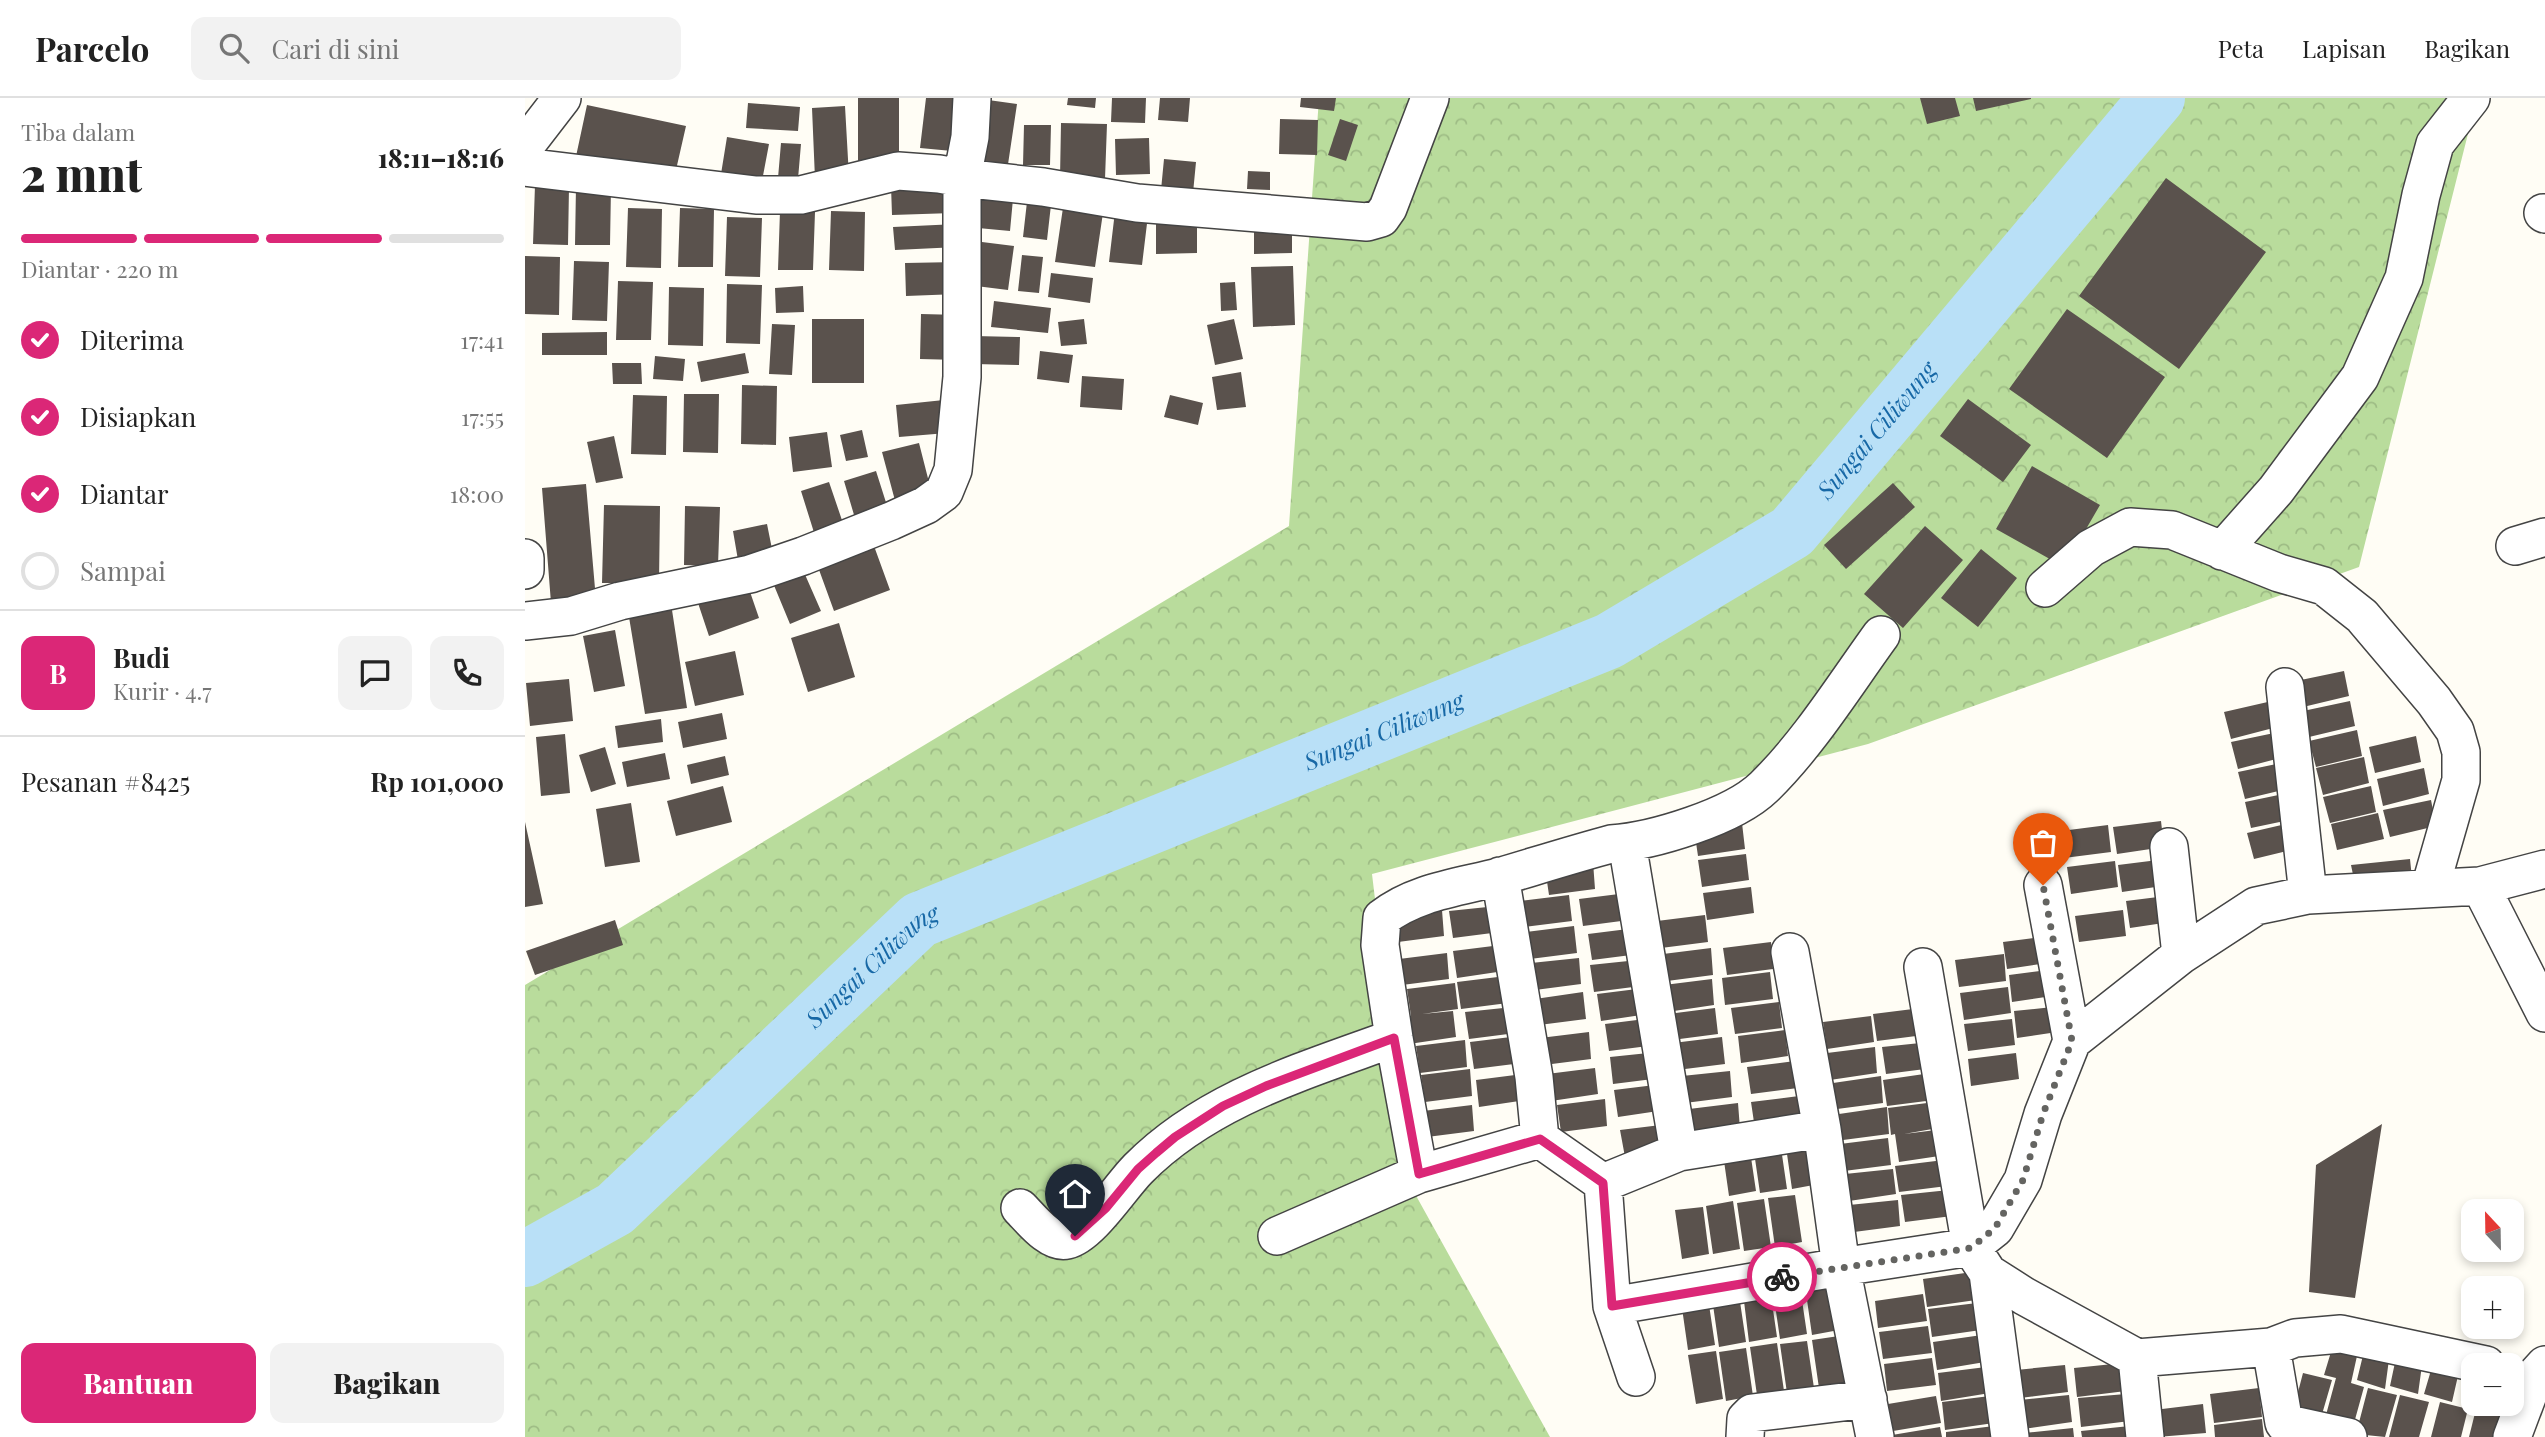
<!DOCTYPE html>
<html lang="id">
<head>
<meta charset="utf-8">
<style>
	body { margin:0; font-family:"Playfair Display",serif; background:#f2f2f2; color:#222; height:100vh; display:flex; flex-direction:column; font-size:26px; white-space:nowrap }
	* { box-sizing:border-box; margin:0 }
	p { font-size:23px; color:#767676 }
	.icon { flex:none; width:38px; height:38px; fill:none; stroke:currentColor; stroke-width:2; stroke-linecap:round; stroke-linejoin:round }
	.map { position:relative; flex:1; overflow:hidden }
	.drawer { display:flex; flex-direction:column; background:#fff; width:525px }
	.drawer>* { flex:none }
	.needle { width:46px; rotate:338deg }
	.buttons { position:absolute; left:1936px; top:1101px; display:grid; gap:14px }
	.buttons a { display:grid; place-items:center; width:63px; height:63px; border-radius:14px; background:#fff; box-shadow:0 4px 10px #0003; font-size:35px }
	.pin { position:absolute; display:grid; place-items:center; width:60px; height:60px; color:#fff; margin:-72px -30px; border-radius:50% 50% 50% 0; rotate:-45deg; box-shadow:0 0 7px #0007 }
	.pin .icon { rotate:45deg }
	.courier { position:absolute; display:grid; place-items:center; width:70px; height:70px; margin:-35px; border:5px solid #db2777; border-radius:50%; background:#fff; color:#222; box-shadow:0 2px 9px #0007 }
	.summary em { font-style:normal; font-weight:800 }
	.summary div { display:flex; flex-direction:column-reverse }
	.summary { display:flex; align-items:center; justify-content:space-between; height:119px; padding:0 21px }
	h1 { font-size:46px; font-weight:800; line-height:52px }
	.bar { display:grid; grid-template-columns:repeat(4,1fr); gap:10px 7px; align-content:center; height:84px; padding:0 21px }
	.bar i { height:9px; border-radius:5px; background:#e0e0e0 }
	.bar .current { background:#db2777 }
	.bar p { grid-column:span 4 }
	.line { display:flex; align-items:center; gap:18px; padding:0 21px; border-top:2px solid #e0e0e0 }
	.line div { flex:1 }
	.round { display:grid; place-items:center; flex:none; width:74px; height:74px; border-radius:14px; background:#f2f2f2 }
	ol { padding:0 21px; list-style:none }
	li { display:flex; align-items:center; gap:21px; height:77px }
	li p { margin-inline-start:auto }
	li .icon { padding:7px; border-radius:50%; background:#db2777; color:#fff; stroke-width:4 }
	li:last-child { color:#767676 }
	li i { width:38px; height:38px; border:4px solid #e0e0e0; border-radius:50% }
	.button { display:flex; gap:14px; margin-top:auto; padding:14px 21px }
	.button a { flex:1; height:80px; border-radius:14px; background:#db2777; color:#fff; font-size:28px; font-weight:800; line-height:80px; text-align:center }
	.button a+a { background:#f2f2f2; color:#222 }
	header { display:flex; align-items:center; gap:42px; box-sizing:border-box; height:98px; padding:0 35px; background:#fff; border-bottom:2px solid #e0e0e0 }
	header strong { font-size:33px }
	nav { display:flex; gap:38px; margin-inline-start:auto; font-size:24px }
	.search { width:490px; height:63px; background:#f2f2f2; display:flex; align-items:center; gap:18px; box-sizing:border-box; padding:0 24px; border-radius:14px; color:#767676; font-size:26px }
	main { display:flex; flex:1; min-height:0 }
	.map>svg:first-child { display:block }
</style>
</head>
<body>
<header>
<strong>Parcelo</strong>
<div class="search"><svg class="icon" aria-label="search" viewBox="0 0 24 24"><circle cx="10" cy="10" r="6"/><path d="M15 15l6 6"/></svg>Cari di sini</div>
<nav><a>Peta</a><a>Lapisan</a><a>Bagikan</a></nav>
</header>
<main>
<section class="drawer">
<div class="summary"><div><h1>2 mnt</h1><p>Tiba dalam</p></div><em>18:11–18:16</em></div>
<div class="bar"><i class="current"></i><i class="current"></i><i class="current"></i><i></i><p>Diantar · 220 m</p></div>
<ol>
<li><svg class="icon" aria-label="check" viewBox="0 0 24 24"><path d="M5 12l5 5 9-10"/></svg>Diterima<p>17:41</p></li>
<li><svg class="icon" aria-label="check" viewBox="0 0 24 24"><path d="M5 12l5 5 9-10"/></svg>Disiapkan<p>17:55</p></li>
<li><svg class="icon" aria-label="check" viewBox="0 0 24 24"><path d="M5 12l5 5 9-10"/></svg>Diantar<p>18:00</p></li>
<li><i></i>Sampai</li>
</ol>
<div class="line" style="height:126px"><b class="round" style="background:#db2777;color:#fff">B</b><div><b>Budi</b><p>Kurir · 4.7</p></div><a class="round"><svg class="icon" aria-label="chat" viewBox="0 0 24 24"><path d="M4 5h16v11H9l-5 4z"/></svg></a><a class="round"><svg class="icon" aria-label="phone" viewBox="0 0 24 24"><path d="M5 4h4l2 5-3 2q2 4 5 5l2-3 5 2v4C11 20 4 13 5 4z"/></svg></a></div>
<div class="line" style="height:91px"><div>Pesanan #8425</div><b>Rp 101,000</b></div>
<div class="button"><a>Bantuan</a><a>Bagikan</a></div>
</section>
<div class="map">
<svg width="2020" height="1339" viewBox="0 0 2020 1339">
	<defs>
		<pattern id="forest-crowns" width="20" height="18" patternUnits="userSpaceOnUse" patternTransform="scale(1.75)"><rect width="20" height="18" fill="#b9dc9c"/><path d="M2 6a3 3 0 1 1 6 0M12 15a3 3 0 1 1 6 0" fill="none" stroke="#9ebc85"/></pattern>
	</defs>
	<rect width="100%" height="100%" fill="#fffdf5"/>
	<!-- forest -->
	<path fill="url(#forest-crowns)" d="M794,0H1952L1834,469L1343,646L847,776L884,1085L1025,1339H0V887L764,428Z"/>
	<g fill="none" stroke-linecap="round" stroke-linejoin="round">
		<!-- river -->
		<path stroke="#b9e0f7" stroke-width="56" id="s1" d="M0,1161L90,1111L394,822L1084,543L1267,434L1632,0"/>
	</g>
	<!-- building -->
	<path fill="#5a524d" d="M333,0H374V67H333Z
		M401,0H444L438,54L395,50Z
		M543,0H571L570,10L542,7Z
		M587,0H621L620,25L586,24Z
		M635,0H665L663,24L633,22Z
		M776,0H811L809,13L775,9Z
		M1395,0H1430L1435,18L1402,26Z
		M1448,0H1506V1L1451,13Z
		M456,1L492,6L482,73L446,67Z
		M223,5L275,9L273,33L221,30Z
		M62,7L161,28L148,85L50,63Z
		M320,8L324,79L290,81L287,10Z
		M755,21L793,22L792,57L754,56Z
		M815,21L833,27L821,63L803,57Z
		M536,25L582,26L580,81L535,80Z
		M499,27H526L525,67H498Z
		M202,39L244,46L237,83L196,76Z
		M624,40L625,76L591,77L590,41Z
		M256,45L276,46L273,81L253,80Z
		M639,61L671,64L668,95L636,92Z
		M723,73L745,74V92L722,91Z
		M1641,80L1741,154L1654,271L1554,198Z
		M427,86L428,115L367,117L366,88Z
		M10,87L44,89L43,147L8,146Z
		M457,87L489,90L485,133L453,130Z
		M51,88L86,89L85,147H50Z
		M503,95L527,98L522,142L498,139Z
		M539,103L579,108L570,169L530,164Z
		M591,105L624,109L617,167L584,164Z
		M103,110L137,111L136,170L101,169Z
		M155,110L189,111L188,169H153Z
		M255,113L290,114L288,172H253Z
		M306,113L340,114L339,173L304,172Z
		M631,113H672V155L631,156Z
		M202,119L237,120L235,179L200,178Z
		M767,120V155L729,156V121Z
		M432,126L433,149L370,152L368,129Z
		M457,144L489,148L483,192L451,188Z
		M497,157L518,159L514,195L493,193Z
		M0,158L35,159L34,217L0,216Z
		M49,163L84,164L82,223L47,222Z
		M433,164V196L381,198L380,165Z
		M768,168L770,227L728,229L726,169Z
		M526,175L568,180L565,205L523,199Z
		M93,183L128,184L126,242H91Z
		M710,184L712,212L696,213L695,185Z
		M202,186L237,187L235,246L201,245Z
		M278,188L279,214L251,215L250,190Z
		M144,189L179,190L178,248L143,247Z
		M469,203L526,210L523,235L466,229Z
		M1542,211L1640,279L1582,360L1484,291Z
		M396,216L435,217L434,262L395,261Z
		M287,221H339V285H287Z
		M559,221L562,246L536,248L533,224Z
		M709,221L718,261L690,267L682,227Z
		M247,226L270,227L267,277L244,276Z
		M82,234V257H17V235Z
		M449,238L495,239L494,267L449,266Z
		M515,253L548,257L544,285L512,281Z
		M220,255L224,275L176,284L172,264Z
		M130,258L160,261L158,283L128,281Z
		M87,265H116L117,286H88Z
		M716,274L721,309L692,312L687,279Z
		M557,278L599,281L597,312L555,309Z
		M217,287L252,288L251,347L216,346Z
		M159,296H194L193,355L158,354Z
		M108,297L142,298L141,357L106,356Z
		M645,297L678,305L673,327L639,319Z
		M1443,301L1506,347L1478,384L1415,338Z
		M419,302L422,335L374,339L371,307Z
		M337,332L343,359L321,363L315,337Z
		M302,334L307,369L268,374L264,339Z
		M89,338L98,380L71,385L62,344Z
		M394,345L408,400L372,410L357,354Z
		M1507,368L1575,407L1539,469L1471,431Z
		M351,373L365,417L332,427L319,383Z
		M304,384L321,434L292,444L276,393Z
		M1368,385L1390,409L1321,471L1299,447Z
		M61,386L71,502L26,505L17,390Z
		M79,407L135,408L134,485H77Z
		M160,408L195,409L193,468L159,467Z
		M242,426L249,461L214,468L208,433Z
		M1400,428L1438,462L1378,530L1339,496Z
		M349,448L365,492L309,513L293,469Z
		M1456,451L1492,480L1453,529L1416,500Z
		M278,472L296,513L265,526L248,485Z
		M223,488L234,520L184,538L173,505Z
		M147,512L162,610L120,616L104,519Z
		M314,525L330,579L283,594L266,540Z
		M90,532L100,588L69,594L58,538Z
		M210,553L219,597L170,608L160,564Z
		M1819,573L1824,598L1778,609L1771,583Z
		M44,581L48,623L5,628L1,585Z
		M1747,603L1752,629L1706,641L1699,614Z
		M1825,603L1830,628L1784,639L1778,613Z
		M197,615L202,641L158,650L153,624Z
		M136,621L138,644L93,650L90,628Z
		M1832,632L1837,658L1791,669L1784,643Z
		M1754,634L1759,659L1713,671L1706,644Z
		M40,636L45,695L16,698L11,639Z
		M1891,638L1896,664L1850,675L1844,649Z
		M80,649L91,686L66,694L54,657Z
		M140,655L145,681L102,689L97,664Z
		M200,658L204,677L166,686L162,667Z
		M1839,659L1844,685L1798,697L1791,670Z
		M1761,664L1766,690L1720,701L1713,674Z
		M1899,670L1904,696L1858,708L1852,681Z
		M198,688L207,724L151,738L142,703Z
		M1846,688L1851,714L1805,725L1798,699Z
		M1768,694L1773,720L1726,730L1720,704Z
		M1906,702L1911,728L1865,739L1858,712Z
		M106,705L115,764L80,769L71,711Z
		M1853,715L1859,741L1812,752L1806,726Z
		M1636,723L1639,749L1592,756L1588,729Z
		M0,724L18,806L0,809Z
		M1770,724L1775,750L1729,761L1722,735Z
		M1217,725L1220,751L1173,758L1169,731Z
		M1583,727L1586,754L1539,760L1536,733Z
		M1221,756L1224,782L1177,789L1173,762Z
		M1641,761L1644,787L1597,794L1593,767Z
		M1885,761L1888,790L1831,791L1826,767Z
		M1590,763L1593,789L1546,796L1542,769Z
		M1068,764L1070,791L1024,797L1020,770Z
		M1226,789L1229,815L1182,822L1178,795Z
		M1102,795L1104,822L1058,828L1054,801Z
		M1044,797L1047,823L999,829L995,803Z
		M1649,797L1652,823L1605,830L1601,803Z
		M972,808L975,834L928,840L924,813Z
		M917,812L919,838L873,844L869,818Z
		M1598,812L1601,838L1554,844L1550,818Z
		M1180,817L1183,844L1136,850L1132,823Z
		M90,822L98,847L10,877L1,853Z
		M1049,828L1052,855L1005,861L1001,834Z
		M1111,830L1114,856L1067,862L1063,836Z
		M1525,838L1528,864L1482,871L1478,844Z
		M1246,844L1248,871L1202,877L1198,850Z
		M976,847L979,873L932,880L928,853Z
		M1186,850L1188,877L1142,883L1138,856Z
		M922,855L924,881L877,887L874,861Z
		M1479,856L1481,883L1434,889L1430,862Z
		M1054,860L1056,886L1010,892L1006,865Z
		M1113,862L1116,888L1069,894L1065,867Z
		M1531,871L1534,897L1487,904L1484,877Z
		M1245,874L1248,901L1200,907L1197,880Z
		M981,878L983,905L936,911L932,884Z
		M1187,881L1189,907L1142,914L1139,887Z
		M930,885L933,911L897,916L928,913L931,939L884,946L880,919L886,918L882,891Z
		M1483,889L1486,915L1439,922L1435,895Z
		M1120,890L1123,916L1076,923L1072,896Z
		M1058,894L1061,921L1014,927L1010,901Z
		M1254,904L1257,930L1210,936L1206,910Z
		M1537,908L1539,933L1492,940L1489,913Z
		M988,909L991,935L944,941L940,914Z
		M1190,910L1193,936L1147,942L1143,916Z
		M1396,910L1399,937L1352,943L1348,916Z
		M1346,918L1349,944L1302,951L1298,924Z
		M1128,920L1131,947L1084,953L1080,926Z
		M1487,921L1490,947L1443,953L1439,926Z
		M1260,932L1263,958L1216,965L1213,938Z
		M1064,934L1066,961L1019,967L1015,940Z
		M994,938L997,965L949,971L945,944Z
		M1197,939L1200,966L1152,972L1148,945Z
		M940,942L942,969L895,975L891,948Z
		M1405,944L1408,970L1361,976L1357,949Z
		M1350,949L1352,975L1305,982L1302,955Z
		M1133,954L1136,980L1088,986L1085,959Z
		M1491,955L1494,981L1446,988L1443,961Z
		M1270,963L1273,990L1226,996L1222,969Z
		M1070,970L1073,996L1026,1003L1022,976Z
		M945,971L947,998L900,1004L896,977Z
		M1205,973L1207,999L1160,1005L1157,978Z
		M1406,975L1409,1002L1362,1008L1358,982Z
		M998,976L1001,1002L954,1009L951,982Z
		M1356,978L1358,1005L1312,1011L1308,985Z
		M1138,986L1140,1012L1093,1019L1089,992Z
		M1274,998L1277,1024L1230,1031L1226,1004Z
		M1080,1001L1082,1028L1036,1034L1032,1007Z
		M1410,1004L1413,1030L1379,1036L1419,1031L1421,1057L1374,1064L1370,1036L1366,1037L1363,1010Z
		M1213,1005L1215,1031L1168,1037L1164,1011Z
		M947,1007L949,1033L902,1039L898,1013Z
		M1362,1009L1364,1036L1318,1042L1314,1016Z
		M1144,1026L1147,1052L1100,1059L1095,1032Z
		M1857,1026L1830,1200L1784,1194L1791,1067Z
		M1287,1039L1294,1086L1267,1091L1260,1042Z
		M1363,1040L1366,1067L1319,1073L1315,1046Z
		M1255,1043L1262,1091L1235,1095L1228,1047Z
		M1224,1046L1231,1093L1204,1098L1197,1049Z
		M1419,1062L1422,1088L1374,1094L1370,1068Z
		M1368,1071L1371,1096L1324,1103L1320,1076Z
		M1424,1092L1427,1118L1380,1124L1376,1097Z
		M1270,1097L1277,1144L1250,1149L1243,1100Z
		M1239,1101L1246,1149L1219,1153L1212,1105Z
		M1373,1102L1375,1128L1329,1134L1324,1107Z
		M1208,1103L1215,1151L1188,1156L1181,1108Z
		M1178,1109L1184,1156L1157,1161L1150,1112Z
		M1447,1174L1451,1202L1402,1209L1398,1181Z
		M1307,1185L1314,1232L1287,1237L1280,1188Z
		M1275,1189L1282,1236L1255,1241L1248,1193Z
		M1245,1191L1252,1239L1224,1244L1218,1195Z
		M1398,1196L1402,1223L1353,1230L1350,1203Z
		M1214,1197L1221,1244L1194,1249L1187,1200Z
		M1183,1200L1190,1247L1163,1252L1156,1203Z
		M1452,1205L1456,1232L1407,1239L1403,1211Z
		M1403,1228L1407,1255L1358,1261L1354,1234Z
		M1457,1237L1460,1264L1412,1272L1408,1244Z
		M1314,1238L1321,1286L1294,1290L1287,1242Z
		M1282,1243L1289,1290L1262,1295L1255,1246Z
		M1809,1244L1834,1249L1826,1285L1839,1289L1826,1336L1798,1328L1811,1280L1799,1277Z
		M1252,1245L1259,1293L1232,1297L1225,1249Z
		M1840,1249L1865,1254L1860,1291L1832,1282Z
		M1221,1250L1228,1298L1201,1303L1194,1254Z
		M1191,1253L1198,1301L1171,1306L1163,1257Z
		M1872,1255L1898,1260L1893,1296L1865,1288Z
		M1407,1260L1411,1287L1362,1293L1359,1266Z
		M1909,1262L1935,1269L1927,1304L1899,1296Z
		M1598,1265L1601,1293L1552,1299L1549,1270Z
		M1540,1267L1543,1294L1495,1300L1491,1272Z
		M1461,1269L1465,1295L1416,1303L1413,1275Z
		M1778,1275L1807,1282L1793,1330L1766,1321Z
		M1947,1282L1948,1306H1969L1967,1312L1940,1304Z
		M1734,1290L1737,1319L1689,1325L1685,1296Z
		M1843,1290L1872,1297L1860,1339L1831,1336Z
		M1601,1296L1605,1323L1556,1329L1553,1300Z
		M1544,1297L1547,1324L1498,1331L1495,1302Z
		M1875,1297L1904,1304L1894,1339H1864Z
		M1411,1298L1416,1325L1368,1333L1363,1306Z
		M1465,1298L1469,1325L1420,1332L1417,1304Z
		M1915,1304L1943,1311L1936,1339H1906Z
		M1678,1306L1681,1335L1632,1339L1629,1312Z
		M1951,1311L1980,1318L1974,1339H1944Z
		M1737,1321L1739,1339H1690L1689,1327Z
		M1469,1328L1471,1339H1421V1334Z
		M1605,1328L1606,1339H1557L1556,1333Z
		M1415,1329L1417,1339H1368L1367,1337Z
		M1548,1330L1549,1339H1499V1335Z"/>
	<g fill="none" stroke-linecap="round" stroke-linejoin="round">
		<defs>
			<path id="minor" d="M0,48L37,0
				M0,69L231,97H276L373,73L414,76L437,80L518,89L612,105L842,124L856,120L863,110L905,0
				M2018,115L2020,116
				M1990,448L2020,439
				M1697,453L1751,392L1835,279L1879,180L1896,97L1910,46L1946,0
				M0,460V472
				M1520,490L1566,450L1605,429L1647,432L1754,475L1799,488L1837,518L1909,603L1930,633L1936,654V682L1905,790
				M0,523L46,518L95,503L225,476L278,458L366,423L401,407L419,394L428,372L437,279V80L445,39L447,0
				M1760,589L1783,797
				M1102,745L1154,1054
				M1644,749L1656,857
				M975,778L1009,979L1015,1041L1078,1085
				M1518,787L1547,943
				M1961,799L2020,915
				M1265,854L1297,1031L1316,1169L1350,1339
				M1398,869L1446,1149L1463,1175L1485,1339
				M894,1076L869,940L855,847L857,820C891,793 937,789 977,778C1014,767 1049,756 1086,746C1128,743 1208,719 1239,689C1284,645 1319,588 1356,537
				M1078,1085L1087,1208L1316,1169L1446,1149L1470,1130L1498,1082L1518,1016L1547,943L1656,857L1731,808L1783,797L1955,788L2020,771
				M1078,1085L1154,1054L1297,1031
				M495,1110C506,1121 525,1146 542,1142C565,1137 596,1088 613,1071C682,1001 779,973 869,940
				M752,1138L894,1076L1015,1041
				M1463,1175L1499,1198L1612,1260L1746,1249L1770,1240L1816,1236L1961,1267
				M1087,1208L1111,1279
				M1746,1249L1759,1325L1823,1339
				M1612,1260L1620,1339
				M1220,1339L1221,1321L1227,1315L1343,1301
				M1987,1339L2010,1278L2020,1267"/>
		</defs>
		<!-- minor casing -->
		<use href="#minor" stroke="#444" stroke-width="40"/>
		<!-- minor -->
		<use href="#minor" stroke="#fff" stroke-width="37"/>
	</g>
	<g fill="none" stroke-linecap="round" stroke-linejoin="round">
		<!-- done -->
		<path stroke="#646461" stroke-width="7" stroke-dasharray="0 12.6" d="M1257,1179L1446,1150L1470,1130L1498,1082L1518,1016L1547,943L1518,787"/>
		<!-- route -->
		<path stroke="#db2777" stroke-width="9" d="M550,1138L581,1110L613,1071L631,1055L650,1039L698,1008L741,988L869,940L894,1076L1015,1041L1078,1085L1087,1208L1257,1179"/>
	</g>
	<g text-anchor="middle" stroke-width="7" stroke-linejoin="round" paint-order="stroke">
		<!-- water labels -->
		<g font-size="24" font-style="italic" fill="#1768a6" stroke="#fff">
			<text dy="8" stroke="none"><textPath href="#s1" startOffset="1612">Sungai Ciliwung</textPath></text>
			<text dy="8" stroke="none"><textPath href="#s1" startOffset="1024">Sungai Ciliwung</textPath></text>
			<text dy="8" stroke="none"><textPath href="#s1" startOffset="457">Sungai Ciliwung</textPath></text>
		</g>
	</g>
</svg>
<div class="buttons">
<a><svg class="needle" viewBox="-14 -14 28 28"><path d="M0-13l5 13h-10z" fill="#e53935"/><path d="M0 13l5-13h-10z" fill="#767676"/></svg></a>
<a>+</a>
<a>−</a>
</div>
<div class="pin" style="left:1518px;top:787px;background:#ea580c"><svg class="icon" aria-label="bag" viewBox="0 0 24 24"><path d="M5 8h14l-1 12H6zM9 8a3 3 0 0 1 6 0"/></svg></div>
<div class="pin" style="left:550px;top:1138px;background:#1f2937"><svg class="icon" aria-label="home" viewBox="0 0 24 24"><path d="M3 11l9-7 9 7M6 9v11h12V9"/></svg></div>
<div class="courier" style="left:1257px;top:1179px"><svg class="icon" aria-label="bike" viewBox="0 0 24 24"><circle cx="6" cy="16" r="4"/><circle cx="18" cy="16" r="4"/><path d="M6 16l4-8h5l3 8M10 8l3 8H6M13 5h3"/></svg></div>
</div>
</main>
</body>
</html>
